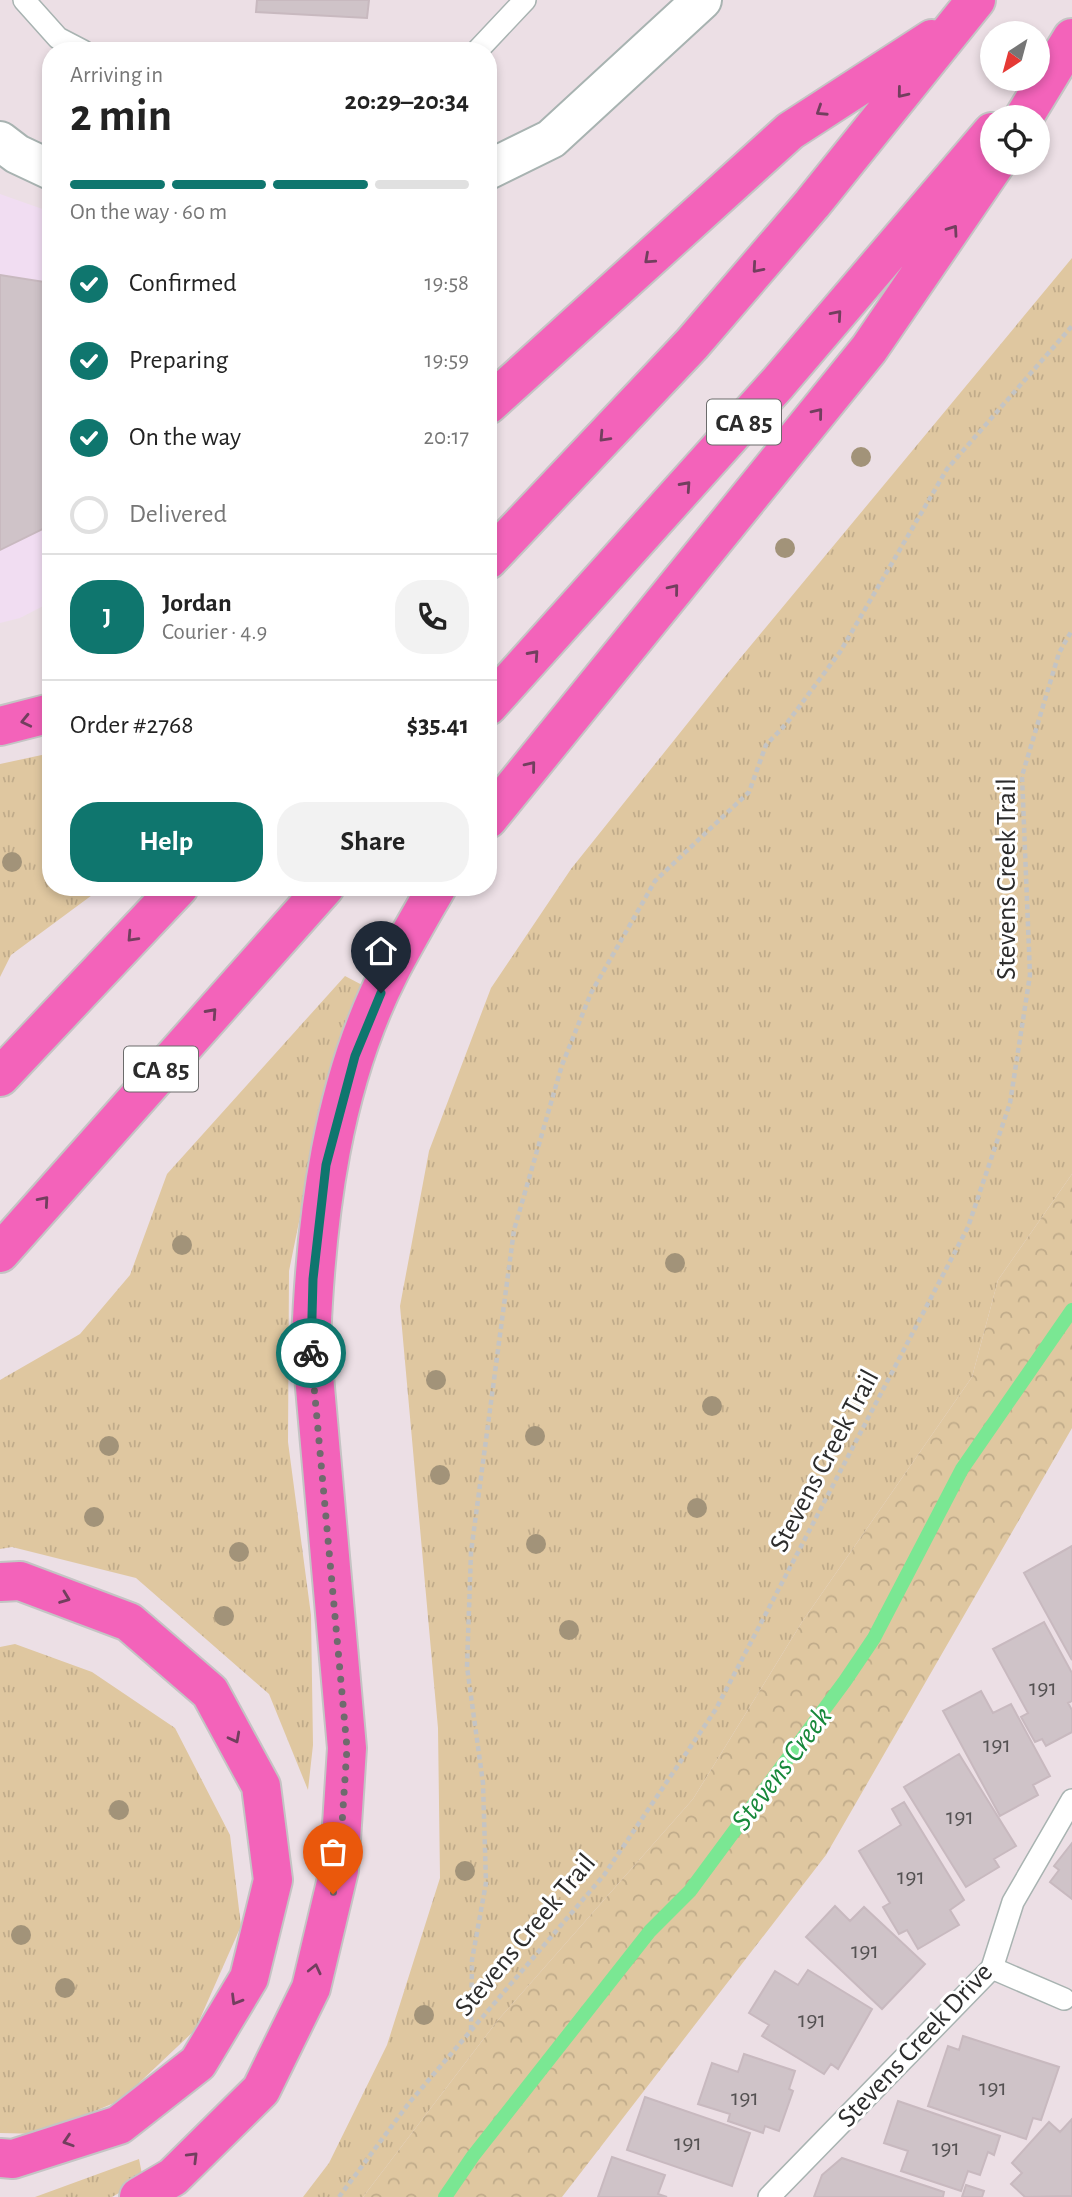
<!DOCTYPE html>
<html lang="en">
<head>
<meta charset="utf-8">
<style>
	body { margin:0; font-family:"Alegreya Sans",sans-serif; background:#f2f2f2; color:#222; height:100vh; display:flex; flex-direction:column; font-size:26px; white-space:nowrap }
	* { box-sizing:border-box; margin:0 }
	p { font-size:23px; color:#767676 }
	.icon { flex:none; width:38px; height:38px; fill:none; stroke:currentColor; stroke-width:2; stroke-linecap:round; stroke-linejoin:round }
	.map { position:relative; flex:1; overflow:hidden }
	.panel { position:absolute; left:42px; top:42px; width:455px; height:854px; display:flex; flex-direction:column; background:#fff; border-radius:28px; box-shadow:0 4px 10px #0003 }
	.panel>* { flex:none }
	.needle { width:46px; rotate:216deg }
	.controls { position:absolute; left:980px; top:21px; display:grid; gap:14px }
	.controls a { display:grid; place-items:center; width:70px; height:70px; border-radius:50%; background:#fff; box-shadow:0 4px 10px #0003; font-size:35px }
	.pin { position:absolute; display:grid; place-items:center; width:60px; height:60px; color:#fff; margin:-72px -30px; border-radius:50% 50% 50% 0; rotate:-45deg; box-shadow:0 0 7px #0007 }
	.pin .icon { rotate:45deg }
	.courier { position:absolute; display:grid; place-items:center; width:70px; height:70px; margin:-35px; border:5px solid #0f766e; border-radius:50%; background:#fff; color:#222; box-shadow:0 2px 9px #0007 }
	.summary em { font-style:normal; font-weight:700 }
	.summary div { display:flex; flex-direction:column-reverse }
	.summary { display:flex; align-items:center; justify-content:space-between; height:119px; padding:0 28px }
	h1 { font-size:46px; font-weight:700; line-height:52px }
	.bar { display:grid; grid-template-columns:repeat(4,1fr); gap:10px 7px; align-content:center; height:84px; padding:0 28px }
	.bar i { height:9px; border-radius:5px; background:#e0e0e0 }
	.bar .active { background:#0f766e }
	.bar p { grid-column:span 4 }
	.line { display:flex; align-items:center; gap:18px; padding:0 28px; border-top:2px solid #e0e0e0 }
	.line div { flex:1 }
	.round { display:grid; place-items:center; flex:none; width:74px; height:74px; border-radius:28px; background:#f2f2f2 }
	ol { padding:0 28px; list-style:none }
	li { display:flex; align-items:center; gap:21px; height:77px }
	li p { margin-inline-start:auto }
	li .icon { padding:7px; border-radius:50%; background:#0f766e; color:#fff; stroke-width:4 }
	li:last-child { color:#767676 }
	li i { width:38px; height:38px; border:4px solid #e0e0e0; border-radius:50% }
	.button { display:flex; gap:14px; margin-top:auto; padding:14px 28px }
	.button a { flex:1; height:80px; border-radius:28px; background:#0f766e; color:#fff; font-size:28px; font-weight:700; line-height:80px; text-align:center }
	.button a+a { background:#f2f2f2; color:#222 }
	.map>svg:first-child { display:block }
</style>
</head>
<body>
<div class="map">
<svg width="1072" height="2197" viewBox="0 0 1072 2197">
	<defs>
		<pattern id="grass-tufts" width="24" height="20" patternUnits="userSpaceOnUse" patternTransform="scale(1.75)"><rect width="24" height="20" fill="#dfc7a0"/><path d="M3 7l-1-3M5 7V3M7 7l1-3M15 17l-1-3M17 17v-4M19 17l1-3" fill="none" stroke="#c0ab8a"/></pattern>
		<pattern id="forest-crowns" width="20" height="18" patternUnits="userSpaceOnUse" patternTransform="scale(1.75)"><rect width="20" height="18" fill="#dfc7a0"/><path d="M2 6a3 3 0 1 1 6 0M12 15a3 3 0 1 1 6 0" fill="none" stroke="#c0ab8a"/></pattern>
	</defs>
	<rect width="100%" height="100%" fill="#ecdfe5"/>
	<!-- medical -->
	<path fill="#f1ddf2" d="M0,194L51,212V602L20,618L0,623Z"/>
	<!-- grass -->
	<path fill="url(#grass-tufts)" d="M1072,258V1174L998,1280L972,1377L802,1622L693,1799L498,2020L363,2197H303L329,2163L387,2045L440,1878L438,1728L400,1306L429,1151L491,988L571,869L723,679Z
		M51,753V887H103L11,955L0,977V764Z
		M345,976L366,987L320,1119L289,1271L288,1442L311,1615L313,1745L308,1790L269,1694L136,1578L12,1547L0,1549V1380L80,1334L130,1275L167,1174Z
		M15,1644L92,1672L175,1728L230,1835L241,1926L195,2030L121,2100L41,2134L0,2133V1647Z
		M139,2159L143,2179L112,2197H35Z"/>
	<!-- forest -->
	<path fill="url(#forest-crowns)" d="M1072,1174V1428L826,1855L562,2197H363L498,2020L693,1799L802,1622L972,1377L998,1280Z"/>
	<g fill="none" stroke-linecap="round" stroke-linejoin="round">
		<!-- stream -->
		<path stroke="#7ae793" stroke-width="14" d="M445,2197L473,2156L650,1931L690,1891L845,1681L874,1638L962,1469L1072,1310"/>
	</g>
	<!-- building -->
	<path fill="#cfc3c8" stroke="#c8b9bf" stroke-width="2" d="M257,0H369L367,18L256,12Z
		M0,275L51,283V525L0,550Z
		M1072,1546V1660L1024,1573Z
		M1044,1622L1072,1673V1701L1068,1703L1072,1710V1732L1046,1746L1042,1739L1035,1742L1021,1717L1028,1713L993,1649Z
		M981,1691L993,1713L1011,1704L1050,1776L1033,1785L1038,1795L1000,1816L943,1711Z
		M959,1754L1016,1846L994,1859L999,1867L966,1887L904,1787Z
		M904,1802L964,1900L950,1910L959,1925L918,1949L907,1930L899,1934L883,1907L890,1903L859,1851L901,1825L892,1809Z
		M1072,1843V1899L1050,1882L1059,1870L1054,1866Z
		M835,1906L850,1921L864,1907L925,1964L882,2009L806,1937Z
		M808,1970L872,2009L838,2069L831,2064L824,2074L762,2036L769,2025L749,2013L775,1971L798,1985Z
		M963,2036L1059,2067L1041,2120L1033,2118L1026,2139L928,2106L948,2046L959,2050Z
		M744,2054L795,2071L789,2089L793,2091L779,2131L765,2126L763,2133L728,2121L730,2114L698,2104L712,2063L738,2072Z
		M645,2097L750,2133L732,2186L627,2150Z
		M898,2101L1000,2136L994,2155L988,2152L980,2175L968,2171L961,2191L901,2171L908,2151L884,2143Z
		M1072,2119V2196L1025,2197L1011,2184L1022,2173L1012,2163L1049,2122L1060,2132Z
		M612,2157L665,2175L658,2194L667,2197H598Z
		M842,2158L944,2192L943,2197H814L822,2175Z
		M966,2185L984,2191L982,2197H962Z"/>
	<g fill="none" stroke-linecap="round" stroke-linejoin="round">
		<defs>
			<path id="service" d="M24,0L58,38L83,51
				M477,51L525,0
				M992,1968L1064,1999
				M769,2197L992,1968L1013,1902L1072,1800"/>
			<path id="minor" d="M0,141L17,154L51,170
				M488,170L551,139L702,0"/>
			<path id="motorway" d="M1024,117L1072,38
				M488,405L790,131L932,39
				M488,560L692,344L812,204L976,0
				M488,706L778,383L992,132
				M0,726L51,713
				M488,819L869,349L996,163
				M0,1077L179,887
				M0,1253L325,887
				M0,1582L20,1581L129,1622L210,1692L261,1786L273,1880L249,1978L198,2063L119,2125L13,2159L0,2158
				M139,2197L173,2177L261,2090L311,1988L339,1870L347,1748L311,1342C316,1216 332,1084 390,971C405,942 421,915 437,887"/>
		</defs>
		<!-- service casing -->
		<use href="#service" stroke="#a8b3b1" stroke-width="24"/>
		<!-- minor casing -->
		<use href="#minor" stroke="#a8b3b1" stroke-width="42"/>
		<!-- motorway casing -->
		<use href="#motorway" stroke="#c4c4c4" stroke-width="42"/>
		<!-- path -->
		<path stroke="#c4c4c4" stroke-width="4.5" stroke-dasharray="5 3.5" stroke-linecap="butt" d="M471,2030L472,1960L486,1883L483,1783L467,1667L471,1552L514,1230L562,1065L591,993L655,881L749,792L766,745L787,723L840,652L947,469L1072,326
			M339,2197L409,2103L604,1875L716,1709L968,1227L1010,1103L1030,975L1022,776L1059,653L1072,630"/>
		<!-- service -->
		<use href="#service" stroke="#fff" stroke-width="21"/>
		<!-- minor -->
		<use href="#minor" stroke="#fff" stroke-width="38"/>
		<!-- motorway -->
		<use href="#motorway" stroke="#f363ba" stroke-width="38"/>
	</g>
	<!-- trees -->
	<g fill="#a29379">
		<circle cx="861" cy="457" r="10"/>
		<circle cx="785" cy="548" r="10"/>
		<circle cx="12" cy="862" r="10"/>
		<circle cx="182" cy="1245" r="10"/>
		<circle cx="675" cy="1263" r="10"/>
		<circle cx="436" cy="1380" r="10"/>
		<circle cx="712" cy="1406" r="10"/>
		<circle cx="535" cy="1436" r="10"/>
		<circle cx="109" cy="1446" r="10"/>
		<circle cx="440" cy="1475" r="10"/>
		<circle cx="697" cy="1508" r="10"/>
		<circle cx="94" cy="1517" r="10"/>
		<circle cx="536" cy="1544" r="10"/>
		<circle cx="239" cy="1552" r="10"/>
		<circle cx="224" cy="1616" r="10"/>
		<circle cx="569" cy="1630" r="10"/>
		<circle cx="119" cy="1810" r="10"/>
		<circle cx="465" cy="1871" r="10"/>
		<circle cx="21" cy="1935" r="10"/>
		<circle cx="65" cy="1988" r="10"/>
		<circle cx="424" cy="2015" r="10"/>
	</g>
	<!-- one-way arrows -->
	<defs><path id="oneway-chevron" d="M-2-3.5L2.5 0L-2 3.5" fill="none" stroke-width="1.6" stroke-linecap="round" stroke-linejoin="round" transform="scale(1.75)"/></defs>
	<g stroke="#723f5e">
		<use href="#oneway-chevron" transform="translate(902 93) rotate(129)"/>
		<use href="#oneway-chevron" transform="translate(821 111) rotate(147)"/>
		<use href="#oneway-chevron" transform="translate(953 230) rotate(-55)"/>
		<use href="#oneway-chevron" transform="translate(649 259) rotate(138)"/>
		<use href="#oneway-chevron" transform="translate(757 268) rotate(131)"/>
		<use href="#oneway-chevron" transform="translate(837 315) rotate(-49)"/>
		<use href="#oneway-chevron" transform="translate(818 413) rotate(-51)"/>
		<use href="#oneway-chevron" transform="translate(604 437) rotate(133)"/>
		<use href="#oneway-chevron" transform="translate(686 486) rotate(-48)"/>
		<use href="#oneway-chevron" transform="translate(674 589) rotate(-51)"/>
		<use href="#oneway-chevron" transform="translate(534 655) rotate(-48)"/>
		<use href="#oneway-chevron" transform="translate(26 721) rotate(167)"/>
		<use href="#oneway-chevron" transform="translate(531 766) rotate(-51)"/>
		<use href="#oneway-chevron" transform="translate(132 937) rotate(133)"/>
		<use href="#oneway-chevron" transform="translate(212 1013) rotate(-48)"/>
		<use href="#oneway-chevron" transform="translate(44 1201) rotate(-49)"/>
		<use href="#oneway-chevron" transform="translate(65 1598) rotate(21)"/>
		<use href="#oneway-chevron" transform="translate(235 1738) rotate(62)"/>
		<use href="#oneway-chevron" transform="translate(315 1969) rotate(-77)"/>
		<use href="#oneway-chevron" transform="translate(236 2000) rotate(121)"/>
		<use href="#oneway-chevron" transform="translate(68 2141) rotate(162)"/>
		<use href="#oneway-chevron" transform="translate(193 2157) rotate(-45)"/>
	</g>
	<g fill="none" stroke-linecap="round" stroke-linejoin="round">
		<!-- done -->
		<path stroke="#6f6b6d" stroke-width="7" stroke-dasharray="0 12.6" d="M311,1353L347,1748L339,1870L333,1894"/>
		<!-- route -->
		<path stroke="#0f766e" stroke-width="9" d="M311,1353L313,1279L326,1165L355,1056L381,993"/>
	</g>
	<g text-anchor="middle" stroke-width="6" stroke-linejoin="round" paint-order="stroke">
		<!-- number labels -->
		<g font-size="24" fill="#555253">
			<text x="1043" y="1695">191</text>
			<text x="997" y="1752">191</text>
			<text x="960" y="1824">191</text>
			<text x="911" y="1884">191</text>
			<text x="865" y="1958">191</text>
			<text x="812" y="2027">191</text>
			<text x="993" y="2095">191</text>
			<text x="745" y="2105">191</text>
			<text x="688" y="2150">191</text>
			<text x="946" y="2155">191</text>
		</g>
		<!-- shield labels -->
		<g fill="#fff" stroke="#6b6b6b" stroke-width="2">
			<rect x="707" y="399.5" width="74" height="45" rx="5"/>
			<rect x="124" y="1046.5" width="74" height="45" rx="5"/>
		</g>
		<g font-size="26" font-weight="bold" fill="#2c2c2c">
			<text x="744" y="431">CA 85</text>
			<text x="161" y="1078">CA 85</text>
		</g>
		<!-- street labels -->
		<g font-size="28" fill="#2c2c2c" stroke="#fff">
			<text transform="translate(1005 879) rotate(-90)" y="10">Stevens Creek Trail</text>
			<text transform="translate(823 1460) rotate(-62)" y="10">Stevens Creek Trail</text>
			<text transform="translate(524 1934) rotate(-50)" y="10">Stevens Creek Trail</text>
			<text transform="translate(914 2044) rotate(-47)" y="10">Stevens Creek Drive</text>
		</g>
		<!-- water labels -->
		<g font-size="30" font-style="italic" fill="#16883a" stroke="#fff">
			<text transform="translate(781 1768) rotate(-53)" y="10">Stevens Creek</text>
		</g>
	</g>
</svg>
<div class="controls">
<a><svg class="needle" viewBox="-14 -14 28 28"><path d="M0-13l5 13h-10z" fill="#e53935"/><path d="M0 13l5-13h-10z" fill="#767676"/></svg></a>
<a><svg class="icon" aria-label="locate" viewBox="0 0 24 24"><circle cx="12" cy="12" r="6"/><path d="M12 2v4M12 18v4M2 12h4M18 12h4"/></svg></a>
</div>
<div class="pin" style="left:333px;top:1894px;background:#ea580c"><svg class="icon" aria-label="bag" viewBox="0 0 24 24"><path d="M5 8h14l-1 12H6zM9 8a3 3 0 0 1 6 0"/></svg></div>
<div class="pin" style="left:381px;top:993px;background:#1f2937"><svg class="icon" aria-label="home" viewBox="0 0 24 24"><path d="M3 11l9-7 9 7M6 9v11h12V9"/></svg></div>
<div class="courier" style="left:311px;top:1353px"><svg class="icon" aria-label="bike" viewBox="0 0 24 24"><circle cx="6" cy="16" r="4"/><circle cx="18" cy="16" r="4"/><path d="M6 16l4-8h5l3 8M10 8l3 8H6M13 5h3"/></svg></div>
<section class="panel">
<div class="summary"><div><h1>2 min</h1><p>Arriving in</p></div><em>20:29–20:34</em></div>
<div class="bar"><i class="active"></i><i class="active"></i><i class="active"></i><i></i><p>On the way · 60 m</p></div>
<ol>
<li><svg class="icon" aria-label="check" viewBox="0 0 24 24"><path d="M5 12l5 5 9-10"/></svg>Confirmed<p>19:58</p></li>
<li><svg class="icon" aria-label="check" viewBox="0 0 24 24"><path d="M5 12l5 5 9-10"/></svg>Preparing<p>19:59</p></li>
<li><svg class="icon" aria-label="check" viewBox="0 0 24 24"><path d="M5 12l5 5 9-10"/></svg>On the way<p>20:17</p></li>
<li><i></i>Delivered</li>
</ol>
<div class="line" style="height:126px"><b class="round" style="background:#0f766e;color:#fff">J</b><div><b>Jordan</b><p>Courier · 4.9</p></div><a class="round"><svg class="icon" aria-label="phone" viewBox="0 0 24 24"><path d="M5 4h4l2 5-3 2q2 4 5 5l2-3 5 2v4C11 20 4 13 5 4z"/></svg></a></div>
<div class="line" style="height:91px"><div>Order #2768</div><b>$35.41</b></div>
<div class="button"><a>Help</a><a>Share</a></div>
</section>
</div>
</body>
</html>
